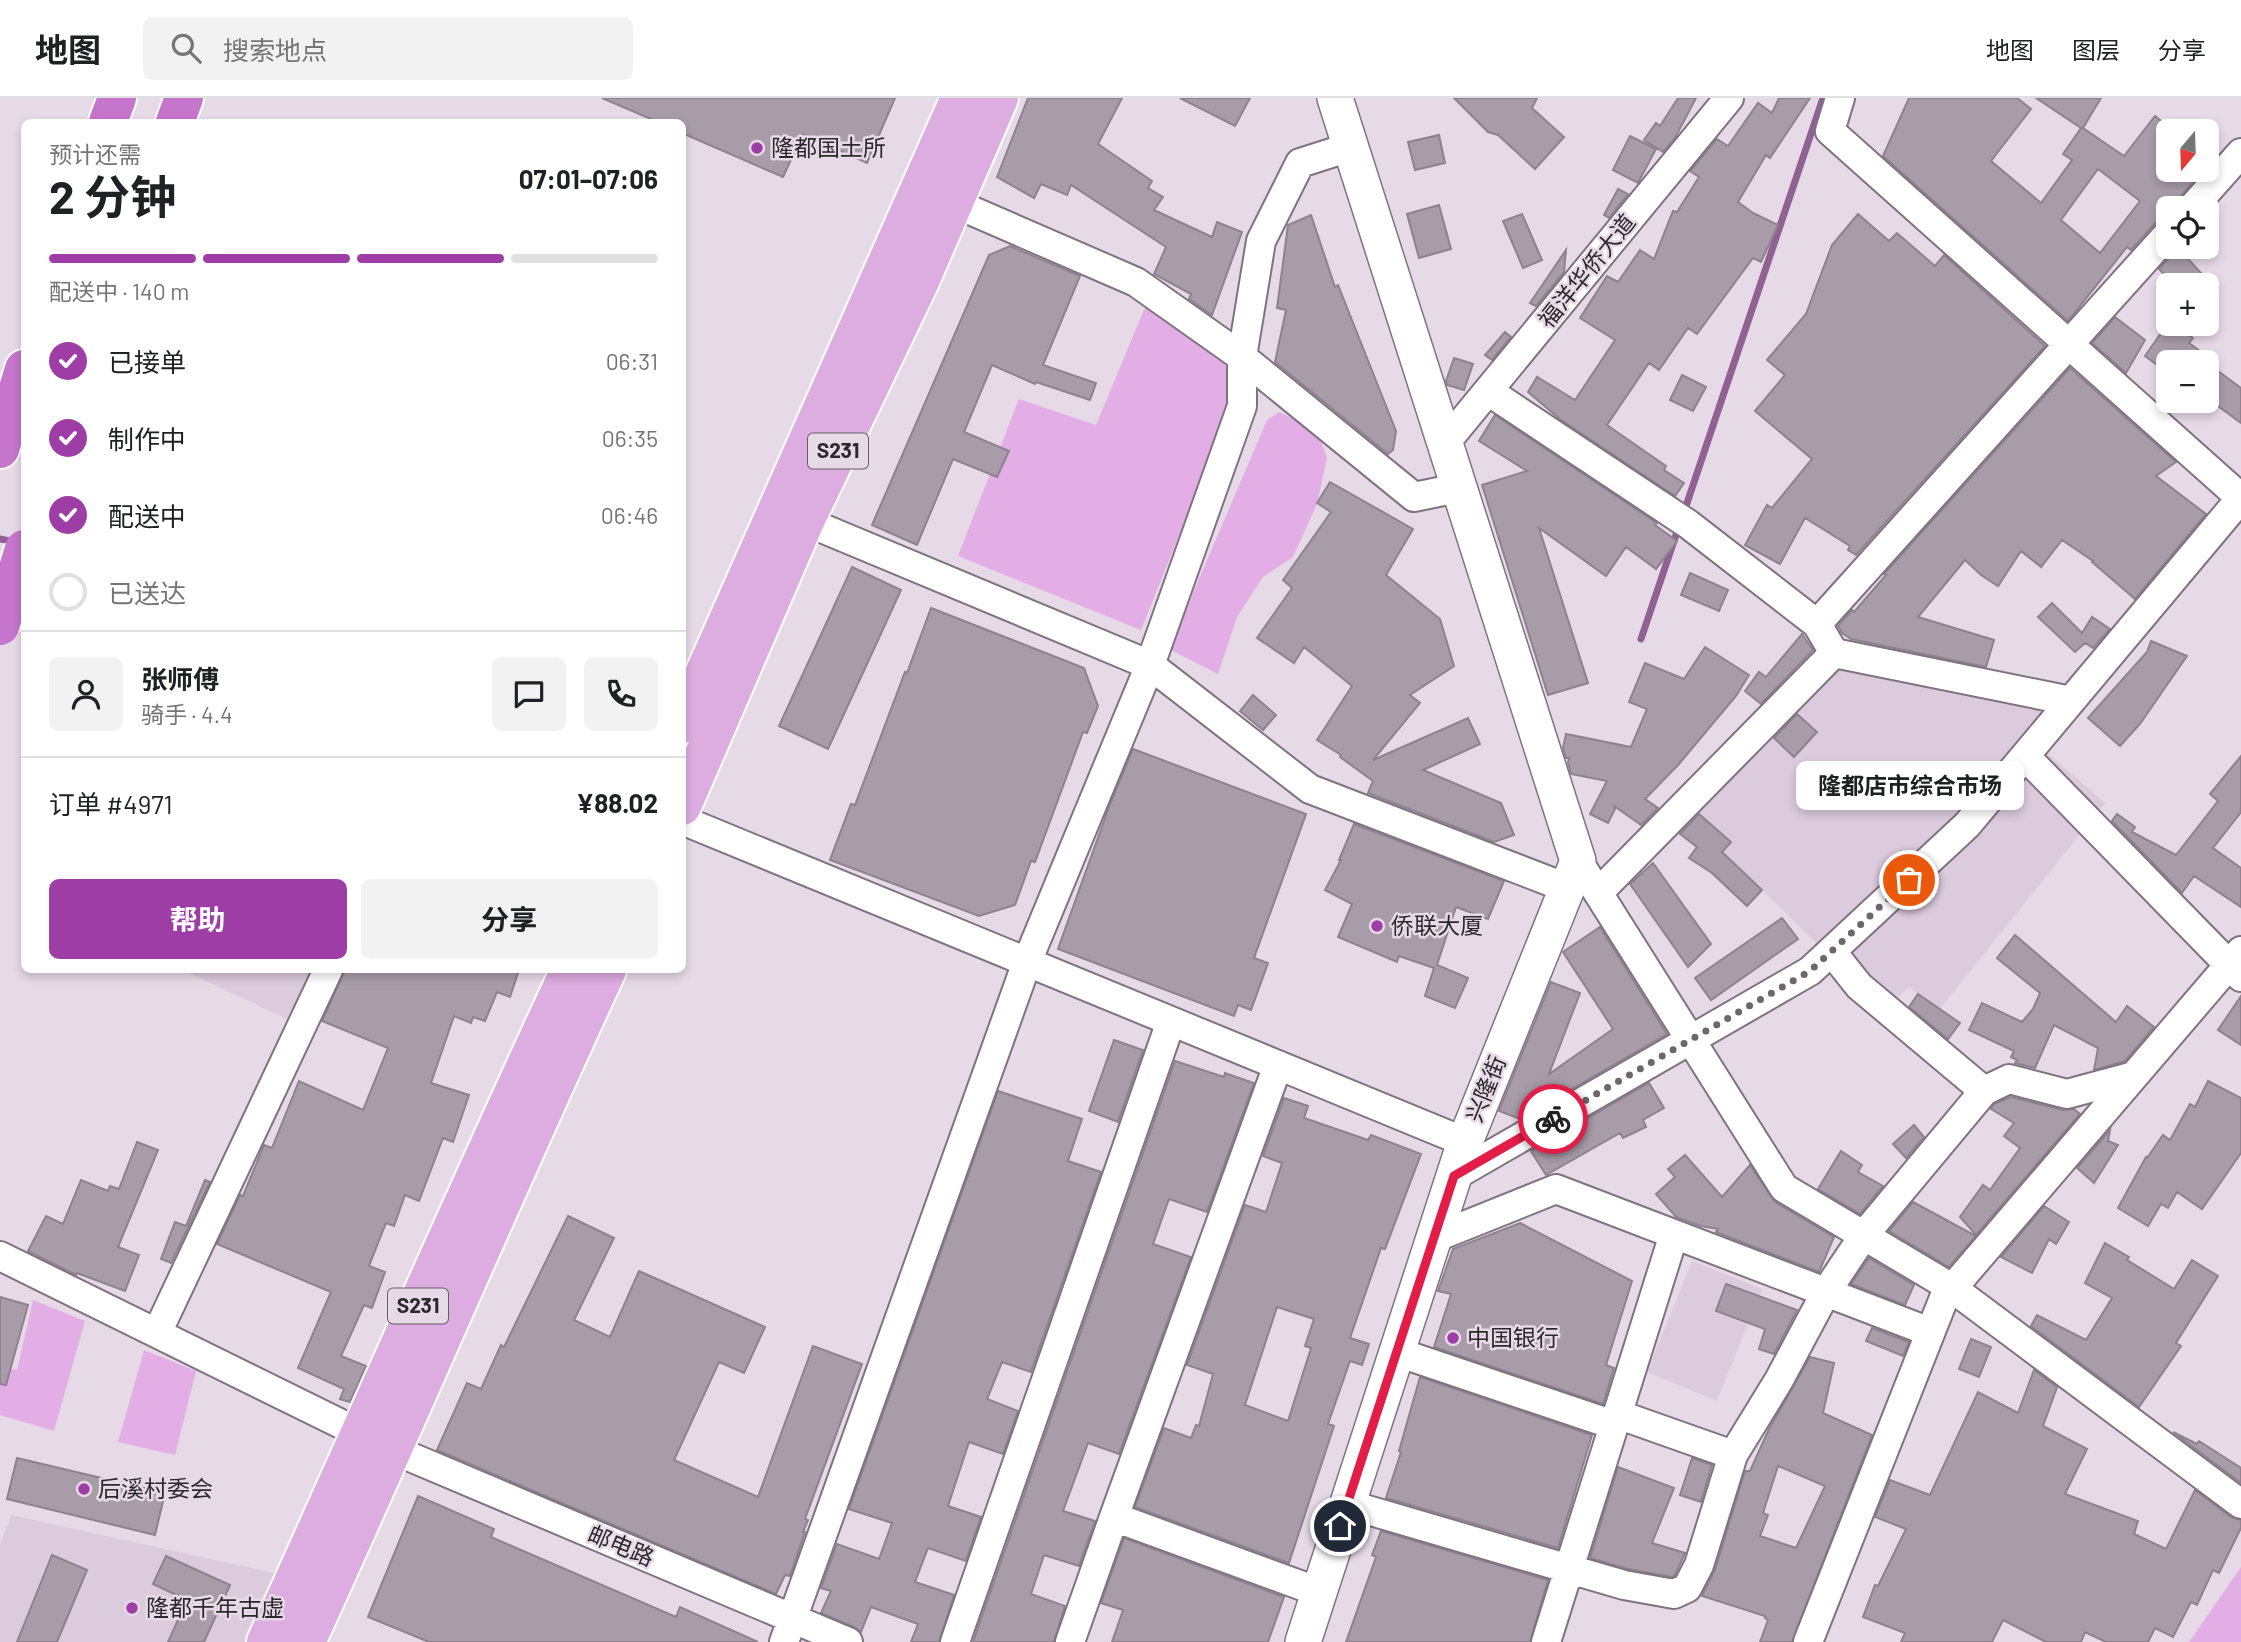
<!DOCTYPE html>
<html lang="zh">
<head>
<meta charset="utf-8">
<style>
	body { margin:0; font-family:Barlow,"Noto Sans SC",sans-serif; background:#f2f2f2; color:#202124; height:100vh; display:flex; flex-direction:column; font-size:26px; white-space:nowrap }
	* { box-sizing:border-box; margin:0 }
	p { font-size:23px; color:#757577 }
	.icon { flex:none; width:38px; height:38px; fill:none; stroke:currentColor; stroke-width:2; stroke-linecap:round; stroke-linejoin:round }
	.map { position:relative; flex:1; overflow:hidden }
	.details { position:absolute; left:21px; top:21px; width:665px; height:854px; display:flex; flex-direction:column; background:#fff; border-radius:10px; box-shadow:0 4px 10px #0003 }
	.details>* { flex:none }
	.needle { width:46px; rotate:199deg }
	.fabs { position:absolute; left:2156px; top:21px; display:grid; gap:14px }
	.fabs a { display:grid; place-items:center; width:63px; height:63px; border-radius:10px; background:#fff; box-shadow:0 4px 10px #0003; font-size:35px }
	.pin { position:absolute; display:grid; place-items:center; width:60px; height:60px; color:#fff; margin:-30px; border:4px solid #fff; border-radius:50%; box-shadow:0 2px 7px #0007 }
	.courier { position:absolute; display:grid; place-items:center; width:70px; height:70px; margin:-35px; border:5px solid #e11d48; border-radius:50%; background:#fff; color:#222; box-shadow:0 2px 9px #0007 }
	.bubble { position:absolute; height:49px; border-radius:10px; background:#fff; box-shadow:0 4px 10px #0003; font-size:23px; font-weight:700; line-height:49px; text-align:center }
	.summary em { font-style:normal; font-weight:700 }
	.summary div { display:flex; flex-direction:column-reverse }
	.summary { display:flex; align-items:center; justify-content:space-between; height:119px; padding:0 28px }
	h1 { font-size:46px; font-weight:700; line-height:52px }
	.bar { display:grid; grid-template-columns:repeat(4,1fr); gap:10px 7px; align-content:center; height:84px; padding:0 28px }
	.bar i { height:9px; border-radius:5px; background:#e0e0e0 }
	.bar .selected { background:#9d3da5 }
	.bar p { grid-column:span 4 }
	.line { display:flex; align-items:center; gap:18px; padding:0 28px; border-top:2px solid #e0e0e0 }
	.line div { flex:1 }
	.round { display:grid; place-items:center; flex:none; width:74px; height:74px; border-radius:10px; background:#f2f2f2 }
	ol { padding:0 28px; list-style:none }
	li { display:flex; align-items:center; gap:21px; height:77px }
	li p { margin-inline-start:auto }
	li .icon { padding:7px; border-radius:50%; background:#9d3da5; color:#fff; stroke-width:4 }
	li:last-child { color:#757577 }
	li i { width:38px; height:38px; border:4px solid #e0e0e0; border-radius:50% }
	.primary-button { display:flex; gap:14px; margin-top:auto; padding:14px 28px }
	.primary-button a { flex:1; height:80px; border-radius:10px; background:#9d3da5; color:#fff; font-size:28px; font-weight:700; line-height:80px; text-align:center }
	.primary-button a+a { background:#f2f2f2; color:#202124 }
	header { display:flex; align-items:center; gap:42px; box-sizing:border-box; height:98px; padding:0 35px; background:#fff; border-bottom:2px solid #e0e0e0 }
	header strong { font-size:33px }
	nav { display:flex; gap:38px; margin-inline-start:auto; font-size:24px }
	.search { width:490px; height:63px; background:#f2f2f2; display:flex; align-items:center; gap:18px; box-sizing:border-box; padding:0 24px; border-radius:10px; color:#757577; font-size:26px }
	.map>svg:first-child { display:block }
</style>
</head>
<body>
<header>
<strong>地图</strong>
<div class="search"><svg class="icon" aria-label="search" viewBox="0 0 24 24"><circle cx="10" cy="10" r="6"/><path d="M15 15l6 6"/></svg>搜索地点</div>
<nav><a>地图</a><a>图层</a><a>分享</a></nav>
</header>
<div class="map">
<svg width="2241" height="1544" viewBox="0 0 2241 1544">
	<rect width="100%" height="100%" fill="#e7dae7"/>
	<!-- built -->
	<path fill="#dccadd" d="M1834,555L2061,602L2030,640L2105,705L1938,913L1909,889L1885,912L1673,705Z
		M183,872H312L289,922Z
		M1692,1163L1762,1191L1717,1303L1647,1274Z
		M11,1417L279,1476L248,1544H0V1446Z"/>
	<!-- green -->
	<path fill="#e3ade6" d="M1151,195L1234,271L1239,288L1141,532L958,458L1019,301L1096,327Z
		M1279,314L1317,332L1327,360L1317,406L1293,459L1263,479L1237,519L1218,576L1169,551L1267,322Z
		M33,1202L85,1223L54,1333L0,1317V1268L17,1272Z
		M144,1252L196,1273L175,1357L118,1344Z
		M2241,1469V1544H2189Z"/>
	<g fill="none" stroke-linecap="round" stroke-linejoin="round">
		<!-- stream -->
		<path stroke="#906193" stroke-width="7" d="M1684,414L1823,0
			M0,441L14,444
			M1641,541L1679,428"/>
	</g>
	<!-- building -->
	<path fill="#a89ca8" stroke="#8d828e" stroke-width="2" fill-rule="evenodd" d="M602,0H895L867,65L803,36L783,79L682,35V24H658Z
		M1028,0H1122L1098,46L1152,83L1148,90L1163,99L1154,112L1212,139L1217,124L1242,134L1212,217L1189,201L1191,196L1154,176L1166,149L1071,87L1067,97L1041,86L1034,100L997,79Z
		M1180,0H1250L1235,28Z
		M1454,0H1537L1532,10L1564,39L1535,71L1498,37L1488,34Z
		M1678,0H1696L1675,40L1663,54L1644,42L1656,25L1660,28Z
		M1779,0H1810L1770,60L1766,57L1738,104L1753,115L1778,127L1761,164L1753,160L1697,236L1688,230L1659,272L1649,265L1607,327L1666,368L1664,372L1684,385L1675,398L1561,322L1528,294L1537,279L1575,302L1615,242L1580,220L1607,178L1618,184L1640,152L1654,161L1673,113L1677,114L1699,79L1690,73L1717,41L1728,48L1758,5L1772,15Z
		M1909,0H2017L2031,11L1991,63L2041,105L2072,62L2063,56L2081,30L2036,0H2101L2083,30L2124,58L2155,18L2168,29V72H2178L2195,82L2179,100L2176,110H2168V120L2156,124L2131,152L2127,149L2068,223L1883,58ZM2098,71L2140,103L2100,155L2061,122Z
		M1439,37L1445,65L1415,72L1408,44Z
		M1630,38L1656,51L1638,85L1613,72Z
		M1618,91L1628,96L1609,120L1604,117Z
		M1439,107L1451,151L1419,160L1407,116Z
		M1522,116L1542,162L1523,170L1503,123Z
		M1858,116L1889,143L1897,135L1935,168L1944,157L2045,248L1856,457L1848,452L1850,448L1805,420L1780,466L1745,447L1767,407L1772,410L1812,361L1755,313L1785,277L1767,262L1806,216L1832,147Z
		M1311,117L1335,189L1338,187L1396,333L1393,352L1388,356L1275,264L1286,212L1277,210L1288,127Z
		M1010,148L1080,178L1043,267L1096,285L1090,302L1036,284L1035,286L992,267L964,334L1009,353L997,379L953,361L917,447L872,427L989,157Z
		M2178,150L2212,187H2174L2159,171Z
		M1566,152L1564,174L1536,208L1530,205Z
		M2115,219L2145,242L2126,275L2092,245Z
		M2168,225L2193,240L2189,245L2215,264H2168V275L2145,258Z
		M1505,234L1511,239L1492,262L1485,257Z
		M1454,260L1473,266L1464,292L1447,287L1446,283Z
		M2207,265L2241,290V325L2207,300Z
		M2070,270L2176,364L2156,378L2206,416L2135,501L2092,464L2093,463L2062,442L2041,469L2021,453L1998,488L1981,477L1965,462L1918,519L1994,542L1986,569L1851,541L1842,535L1838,528L1852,512L1854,514L1886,477L1884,476Z
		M1682,277L1706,289L1693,313L1670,302Z
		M1495,317L1657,425L1655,427L1677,443L1656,471L1626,449L1606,478L1539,430L1588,585L1548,597L1482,387L1527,373L1479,343Z
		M1330,384L1413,431L1386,477L1440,521L1454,568L1410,597L1420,605L1373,662L1468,620L1480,646L1423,672L1501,705L1514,737L1494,744L1368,695L1373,683L1340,659L1341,657L1317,642L1352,588L1304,549L1294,565L1257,540L1292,490L1283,482L1331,414L1317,405Z
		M852,469L901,492L828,651L779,628Z
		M1690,475L1728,492L1719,513L1681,497Z
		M2052,505L2082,535L2092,519L2110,531L2093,550L2085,545L2075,554L2038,519Z
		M931,510L1084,570L1098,608L1087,635L1083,634L1035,764L1031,763L1015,807L979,818L830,762L851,706L855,707L905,574L907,575Z
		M1802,536L1813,552L1761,606L1745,593L1759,574L1766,579Z
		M2151,543L2187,558L2140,626L2120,648L2088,620L2147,554Z
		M1705,549L1749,577L1736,598L1679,666L1645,701L1658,710L1641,727L1614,708L1615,711L1608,725L1590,716L1607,683L1571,676L1568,665L1569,660H1566L1563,650L1566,636L1631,649L1647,611L1629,604L1645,565L1684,581Z
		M1253,597L1276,617L1263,632L1240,613Z
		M1797,616L1817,634L1794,659L1774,640Z
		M1133,651L1306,716L1254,860L1268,865L1251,912L1238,907L1234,918L1058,851L1110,706Z
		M2241,658V714L2213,750L2241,770V809L2194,778L2182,795L2112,723L2117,716L2135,729L2132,734L2176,757L2218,703L2210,696Z
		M1699,716L1731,744L1722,754L1762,792L1747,808L1712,775L1689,760L1697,749L1680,736Z
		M1354,726L1504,783L1488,821L1456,809L1437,867L1468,880L1455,910L1425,898L1434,870L1399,858L1397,864L1338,839L1352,806L1325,792L1341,762H1339Z
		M1653,765L1711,846L1688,869L1630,786Z
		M1782,820L1798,841L1711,902L1695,880Z
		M1600,829L1667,936L1520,1021L1499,1013L1551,884L1580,895L1549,976L1613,931L1563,854Z
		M2015,837L2116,924L2127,908L2154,929L2125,963L2094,972L2098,950L2054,927L2035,970L2015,965L2017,962L2011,959L2014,953L1969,932L1982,905L2022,924L2033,911L2040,895L1997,860Z
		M345,872H519L510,899L497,894L485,923L473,919L471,925L454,918L431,985L469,997L453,1044L443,1040L419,1103L405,1097L394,1128L386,1125L369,1168L385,1174L372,1210L364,1207L341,1258L366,1268L350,1304L340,1301L344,1291L298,1270L331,1194L217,1146L240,1097L243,1098L264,1047L272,1050L299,983L363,1012L388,950L322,923Z
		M1918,896L1960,925L1948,941L1909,909Z
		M2241,898V947L2218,932Z
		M1114,942L1143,952L1118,1024L1089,1013Z
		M1175,963L1224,979L1225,975L1254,985L1207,1114L1169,1101L1153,1146L1191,1159L1119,1356L1088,1345L1063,1413L1095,1423L1079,1468L1044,1457L1031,1496L1065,1508L1054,1544H973Z
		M2208,983L2241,1000V1055L2202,1111L2177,1094L2168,1110L2161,1106L2148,1128L2118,1110L2146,1059L2147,1060L2163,1037L2170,1042L2190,1006L2195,1009Z
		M1649,985L1664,1010L1643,1022L1646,1029L1623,1040L1620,1035L1546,1077L1531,1053Z
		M998,993L1082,1021L1068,1063L1101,1074L1031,1274L1002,1264L987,1301L1018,1313L1003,1356L969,1344L948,1408L981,1419L966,1463L928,1450L915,1484L954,1497L939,1544H911L918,1526L871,1509L861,1534L854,1529L821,1515L831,1493L821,1490L837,1446L879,1461L892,1425L849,1411Z
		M2011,999L2063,1012L2074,1011L2080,1016L1976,1137L1960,1119L1983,1087L1990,1092L2020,1050L2004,1038L2014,1025L1991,1011L1994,1006Z
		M1284,1000L1308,1008L1304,1020L1368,1042L1371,1037L1421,1056L1385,1151L1381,1150L1350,1240L1369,1246L1362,1267L1350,1263L1328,1326L1334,1328L1289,1465L1135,1409L1164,1330L1191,1340L1196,1327L1199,1328L1213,1276L1187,1267L1245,1107L1266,1114L1282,1065L1263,1058ZM1277,1209L1314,1221L1305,1248L1311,1250L1288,1323L1245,1307Z
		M1914,1027L1924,1039L1906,1060L1893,1046Z
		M2110,1032L2108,1043L2118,1047L2094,1085L2077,1070Z
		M137,1044L158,1052L118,1149L139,1157L125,1193L77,1175L76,1177L28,1153L46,1118L63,1126L81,1082L108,1093L110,1088L119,1091Z
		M1841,1053L1862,1067L1858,1074L1883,1088L1860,1116L1818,1091Z
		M1685,1057L1722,1099L1750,1067L1775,1104L1834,1139L1819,1174L1716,1134L1718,1131L1701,1128L1676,1119L1656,1096L1675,1079L1668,1071Z
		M205,1082L210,1084L171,1165L161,1161L175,1124L186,1128Z
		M1913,1104L1976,1138L1949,1169L1889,1133Z
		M2044,1108L2069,1124L2056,1146L2049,1141L2032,1175L2001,1159Z
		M568,1118L614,1140L574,1222L610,1239L639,1173L765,1229L744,1275L719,1264L674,1362L758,1399L813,1248L862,1266L805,1421L808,1422L803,1434H805L790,1478L785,1477L776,1496L437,1352L467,1285L481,1291L501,1247L504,1249Z
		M1520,1125L1632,1183L1606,1267L1614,1270L1603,1306L1434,1249L1451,1196L1438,1193L1453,1151Z
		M2105,1145L2129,1159L2127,1162L2174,1191L2192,1162L2218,1178L2176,1245L2181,1248L2139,1309L2031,1228L2037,1217L2086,1242L2112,1200L2085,1185Z
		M1869,1160L1914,1187L1905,1207L1851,1186Z
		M1726,1186L1797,1212L1774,1256L1759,1251L1765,1231L1716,1213Z
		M0,1199L28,1207L6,1287L0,1286Z
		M1872,1230L1909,1244L1903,1258L1866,1243Z
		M1971,1241L1991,1249L1979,1279L1959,1271Z
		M1810,1259L1834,1265L1823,1315L1872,1337L1792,1544H1760L1768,1522L1765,1520V1518L1702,1498L1715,1472L1745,1373H1750L1769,1331ZM1778,1368L1825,1388L1796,1450L1760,1438L1768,1417L1763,1415Z
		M2034,1272L2057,1289L2043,1328L2087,1351L2065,1396L2138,1423L2134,1436L2166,1451L2195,1392L2231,1419L2241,1422V1430L2219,1475L2213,1472L2197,1507L2191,1504L2173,1539L2155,1530L2148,1544H2106L2085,1534L2081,1544H2046L2003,1522L1992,1544H1901L1905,1535L1863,1519L1875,1487L1878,1488L1906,1431L1875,1419L1890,1382L1930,1397L1978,1294L2018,1315Z
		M1420,1279L1592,1337L1558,1450L1386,1400L1401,1354L1399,1353Z
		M2173,1334L2197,1346L2199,1343L2241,1370V1385Z
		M17,1360L165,1395L155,1437L7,1401Z
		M1692,1360L1712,1367L1701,1404L1680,1397Z
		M1618,1369L1674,1390L1652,1445L1685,1455L1675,1477L1672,1479L1628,1471L1590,1460Z
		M418,1398L494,1431L491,1439L676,1519L680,1509L758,1544H429L368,1519Z
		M1381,1433L1548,1482L1530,1544H1346L1376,1459L1372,1457Z
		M1124,1440L1284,1499L1268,1544H1112L1123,1512L1101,1505Z
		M52,1457L87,1472L57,1544H17Z
		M166,1458L230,1487L204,1544H168L187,1502L153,1486Z"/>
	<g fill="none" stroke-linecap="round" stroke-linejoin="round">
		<defs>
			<path id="minor" d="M1840,0L1830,33L2241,400
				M954,105L1136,184L1242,259L1414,399L1458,390
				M2192,110L2241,55
				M1488,293L1688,426L1817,526
				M1445,345L1729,0
				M805,423L1150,567L1310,691L1567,790
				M1834,555L1817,526L2168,136
				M2025,658L2241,879
				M682,722L1465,1044
				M1578,763L1784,1090L1952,1190L2241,1406
				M1598,795L1834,555L2071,603
				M1832,854L1859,888L1984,993
				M1454,1078L1810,873L1967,727L2241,400
				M1434,1140L1556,1091L1930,1234
				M0,1158L394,1352L848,1544
				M157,1235L328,872
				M1397,1254L1614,1327
				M1617,1316L1733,1357
				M1347,1406L1624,1487L1674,1496L1687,1490L1699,1467L1733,1357L1779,1282L1826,1194L1864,1137L1984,993L2009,981L2067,996L2134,978
				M1114,1419L1278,967
				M784,1544L1027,864L1150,567L1242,308V259L1261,143L1300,65L1350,49
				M955,1544L1171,923
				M1070,1544L1114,1419L1319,1494
				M1546,1544L1674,1136
				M1808,1544L1944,1200L2241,853"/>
			<path id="tertiary" d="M1303,1544L1465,1044L1578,763L1335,0"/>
			<path id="primary" d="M682,626L960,0
				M682,708L805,423L920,183L999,0
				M266,1544C368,1320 466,1094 570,872
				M306,1544C408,1321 504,1094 607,872"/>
			<path id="motorway" d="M108,24L117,0
				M175,24L184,0
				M0,351L24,271"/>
		</defs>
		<!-- minor casing -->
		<use href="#minor" stroke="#7e737f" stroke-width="32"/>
		<!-- tertiary casing -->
		<use href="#tertiary" stroke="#7e737f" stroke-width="38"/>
		<!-- primary casing -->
		<use href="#primary" stroke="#fff" stroke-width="42"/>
		<!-- motorway casing -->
		<use href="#motorway" stroke="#fff" stroke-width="42"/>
		<!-- minor -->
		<use href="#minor" stroke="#fff" stroke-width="28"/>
		<!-- tertiary -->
		<use href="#tertiary" stroke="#fff" stroke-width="35"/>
		<!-- primary -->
		<use href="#primary" stroke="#ddace0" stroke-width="38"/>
		<!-- motorway -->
		<use href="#motorway" stroke="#c675cc" stroke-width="38"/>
		<defs>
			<path id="motorway-bridge" d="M0,528L24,451"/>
		</defs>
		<!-- motorway-bridge casing -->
		<use href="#motorway-bridge" stroke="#fff" stroke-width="42" stroke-linecap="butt"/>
		<!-- motorway-bridge -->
		<use href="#motorway-bridge" stroke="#c675cc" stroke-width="38"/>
	</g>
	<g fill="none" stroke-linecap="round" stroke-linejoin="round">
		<!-- done -->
		<path stroke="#6d666d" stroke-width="7" stroke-dasharray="0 12.6" d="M1553,1021L1810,873L1909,782"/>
		<!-- route -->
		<path stroke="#e11d48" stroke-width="9" d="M1340,1428L1454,1078L1553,1021"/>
	</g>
	<!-- markers -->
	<g fill="#9d3da5" stroke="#e7dae7" stroke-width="2.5">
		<circle cx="757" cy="50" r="7"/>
		<circle cx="1377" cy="828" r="7"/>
		<circle cx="1453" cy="1240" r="7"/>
		<circle cx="84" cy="1391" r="7"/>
		<circle cx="132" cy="1510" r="7"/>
	</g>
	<g text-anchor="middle" stroke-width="5" stroke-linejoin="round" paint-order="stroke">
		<!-- shield labels -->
		<g fill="#e7dae7" stroke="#645d64" stroke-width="2">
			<rect x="808" y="335.5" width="60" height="35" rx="5"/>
			<rect x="388" y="1190.5" width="60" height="35" rx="5"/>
		</g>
		<g font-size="21" font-weight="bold" fill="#2c282c">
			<text x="838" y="360">S231</text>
			<text x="418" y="1215">S231</text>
		</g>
		<!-- poi labels -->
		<g font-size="23" fill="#2c282c" stroke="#e7dae7" text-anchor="start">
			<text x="771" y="58">隆都国土所</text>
			<text x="1391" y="836">侨联大厦</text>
			<text x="1467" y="1248">中国银行</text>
			<text x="98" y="1399">后溪村委会</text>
			<text x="146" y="1518">隆都千年古虚</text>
		</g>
		<!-- street labels -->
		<g font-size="23" fill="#2c282c" stroke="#e7dae7">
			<text transform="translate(1587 173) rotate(-51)" y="8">福洋华侨大道</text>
			<text transform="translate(1486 991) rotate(-68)" y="8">兴隆街</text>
			<text transform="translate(621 1448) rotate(23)" y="8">邮电路</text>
		</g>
	</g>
</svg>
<div class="fabs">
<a><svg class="needle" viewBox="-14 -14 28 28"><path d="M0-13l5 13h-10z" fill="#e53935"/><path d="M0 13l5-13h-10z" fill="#757577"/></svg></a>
<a><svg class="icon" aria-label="locate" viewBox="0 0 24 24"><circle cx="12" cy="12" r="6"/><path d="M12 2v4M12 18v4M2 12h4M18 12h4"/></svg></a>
<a>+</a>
<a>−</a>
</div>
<div class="pin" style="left:1909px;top:782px;background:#ea580c"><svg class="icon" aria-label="bag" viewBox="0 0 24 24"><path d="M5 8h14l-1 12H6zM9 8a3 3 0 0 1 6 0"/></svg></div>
<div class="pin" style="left:1340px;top:1428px;background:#1f2937"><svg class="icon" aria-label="home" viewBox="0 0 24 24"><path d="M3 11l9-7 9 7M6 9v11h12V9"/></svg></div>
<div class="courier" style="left:1553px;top:1021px"><svg class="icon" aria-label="bike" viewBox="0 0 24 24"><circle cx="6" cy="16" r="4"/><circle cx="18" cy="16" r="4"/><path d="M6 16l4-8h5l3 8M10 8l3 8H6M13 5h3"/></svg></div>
<div class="bubble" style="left:1796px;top:663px;width:228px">隆都店市综合市场</div>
<section class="details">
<div class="summary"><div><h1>2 分钟</h1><p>预计还需</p></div><em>07:01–07:06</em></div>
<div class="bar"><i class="selected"></i><i class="selected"></i><i class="selected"></i><i></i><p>配送中 · 140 m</p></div>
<ol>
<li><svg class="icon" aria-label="check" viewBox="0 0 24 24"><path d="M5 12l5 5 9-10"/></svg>已接单<p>06:31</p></li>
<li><svg class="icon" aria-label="check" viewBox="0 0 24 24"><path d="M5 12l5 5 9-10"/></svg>制作中<p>06:35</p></li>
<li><svg class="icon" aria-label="check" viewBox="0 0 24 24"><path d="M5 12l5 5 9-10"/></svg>配送中<p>06:46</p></li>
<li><i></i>已送达</li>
</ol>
<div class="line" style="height:126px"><a class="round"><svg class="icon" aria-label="person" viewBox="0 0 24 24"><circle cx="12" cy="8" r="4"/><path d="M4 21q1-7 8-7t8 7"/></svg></a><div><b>张师傅</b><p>骑手 · 4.4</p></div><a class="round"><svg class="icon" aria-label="chat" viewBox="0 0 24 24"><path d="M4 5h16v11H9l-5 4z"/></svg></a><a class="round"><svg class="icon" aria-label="phone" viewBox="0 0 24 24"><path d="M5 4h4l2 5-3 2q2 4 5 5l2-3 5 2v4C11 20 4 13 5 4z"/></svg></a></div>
<div class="line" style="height:91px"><div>订单 #4971</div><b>¥88.02</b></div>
<div class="primary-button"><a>帮助</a><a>分享</a></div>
</section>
</div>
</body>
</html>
